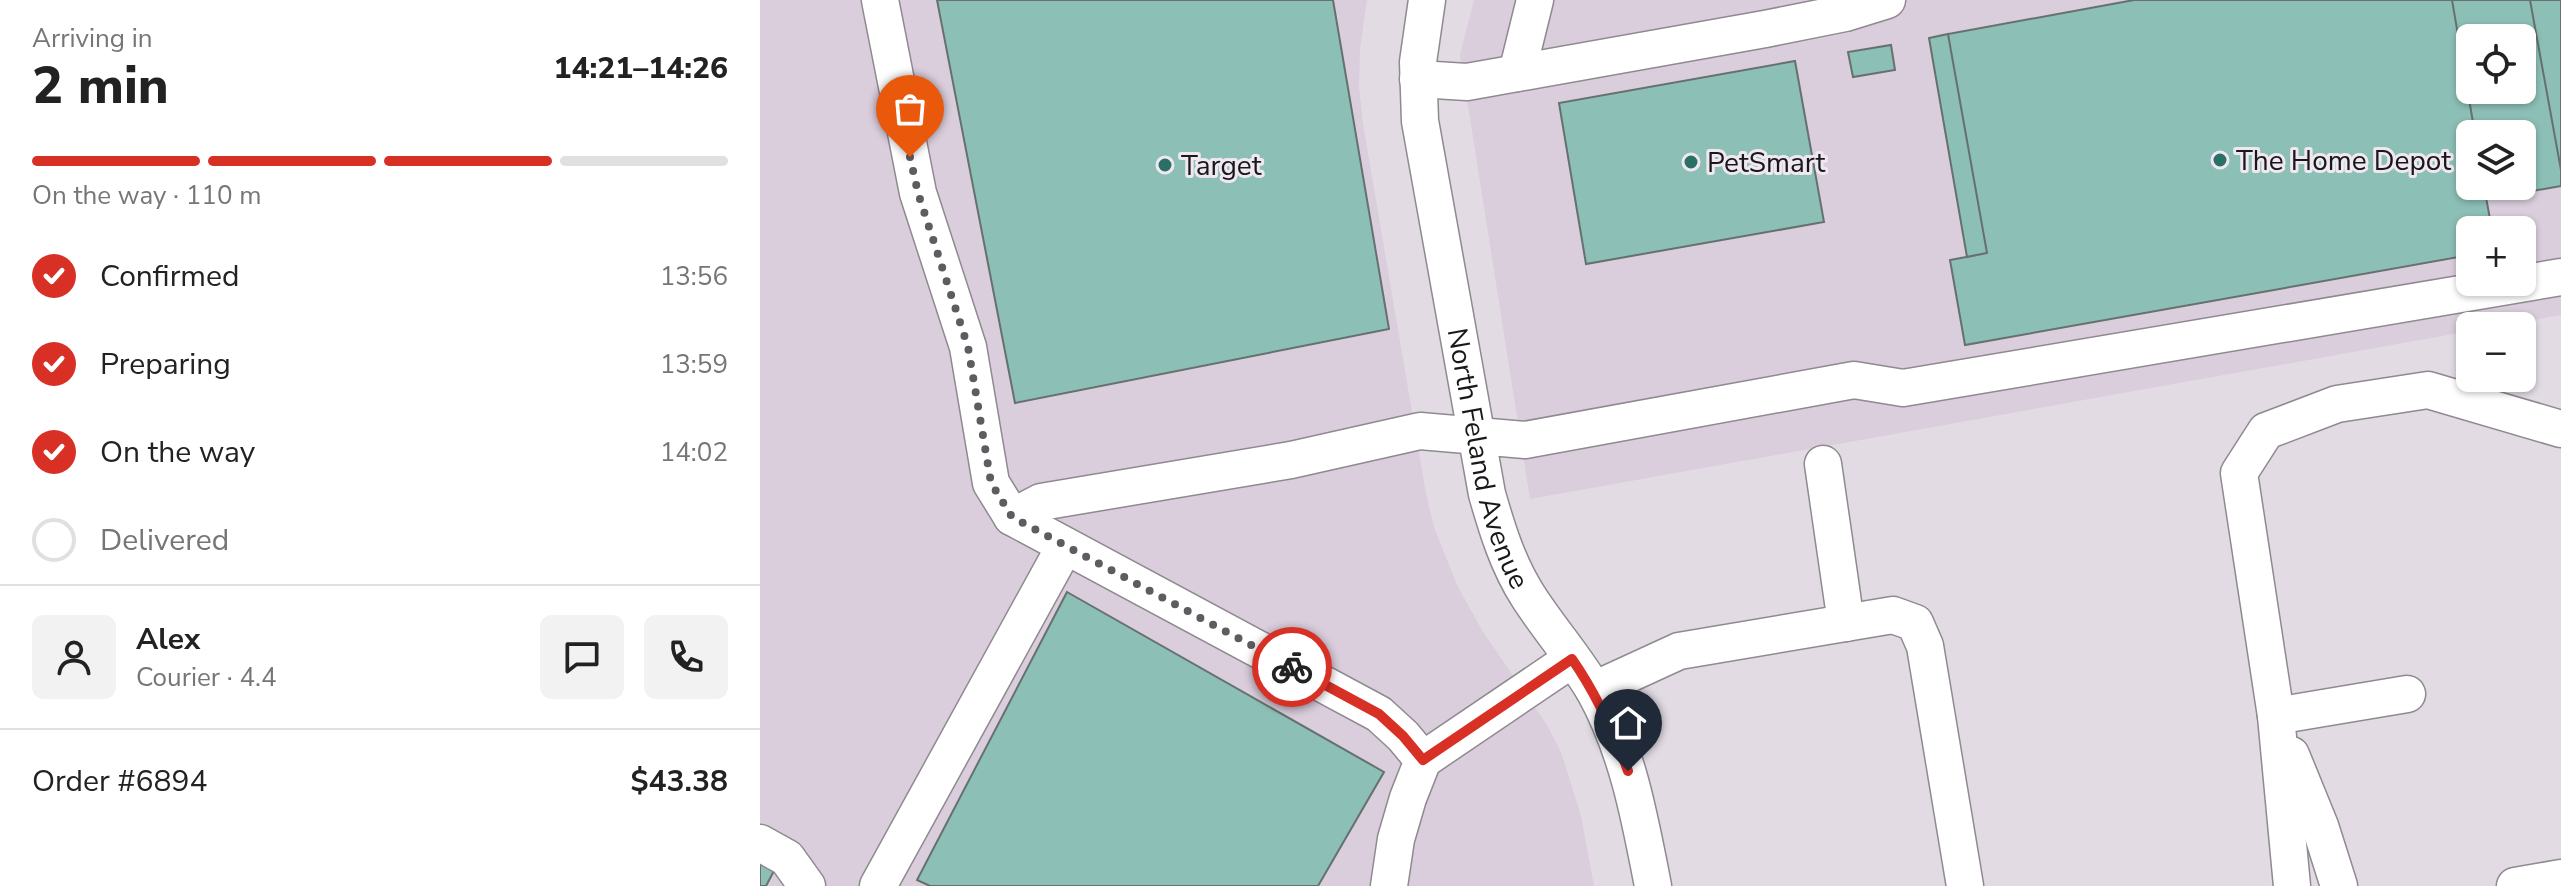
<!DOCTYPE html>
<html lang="en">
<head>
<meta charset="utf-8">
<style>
	body { margin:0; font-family:"Nunito Sans",sans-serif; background:#f2f2f2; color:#222; height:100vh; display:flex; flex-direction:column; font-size:30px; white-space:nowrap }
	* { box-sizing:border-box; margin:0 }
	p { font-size:26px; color:#767676 }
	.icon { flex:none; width:44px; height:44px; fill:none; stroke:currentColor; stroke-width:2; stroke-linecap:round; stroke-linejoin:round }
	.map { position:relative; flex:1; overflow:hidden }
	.details { display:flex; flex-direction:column; background:#fff; width:760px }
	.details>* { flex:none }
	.buttons { position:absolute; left:1696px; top:24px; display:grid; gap:16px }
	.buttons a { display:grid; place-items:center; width:80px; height:80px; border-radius:12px; background:#fff; box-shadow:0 2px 6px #0004; font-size:40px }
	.pin { position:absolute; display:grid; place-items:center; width:68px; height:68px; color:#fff; margin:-82px -34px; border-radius:50% 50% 50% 0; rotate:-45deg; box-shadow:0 0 8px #0007 }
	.pin .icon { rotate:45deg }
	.courier { position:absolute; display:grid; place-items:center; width:80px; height:80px; margin:-40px; border:6px solid #d93025; border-radius:50%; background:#fff; color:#222; box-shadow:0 2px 10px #0007 }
	.head em { font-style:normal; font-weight:800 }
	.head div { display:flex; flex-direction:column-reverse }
	.head { display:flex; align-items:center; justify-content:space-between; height:136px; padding:0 32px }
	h1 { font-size:52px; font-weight:800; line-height:60px }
	.bar { display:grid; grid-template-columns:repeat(4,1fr); gap:12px 8px; align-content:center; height:96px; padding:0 32px }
	.bar i { height:10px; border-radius:6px; background:#e0e0e0 }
	.bar .current { background:#d93025 }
	.bar p { grid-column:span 4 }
	.line { display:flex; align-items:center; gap:20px; padding:0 32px; border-top:2px solid #e0e0e0 }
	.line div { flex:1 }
	.round { display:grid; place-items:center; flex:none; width:84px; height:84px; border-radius:12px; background:#f2f2f2 }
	ol { padding:0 32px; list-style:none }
	li { display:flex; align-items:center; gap:24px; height:88px }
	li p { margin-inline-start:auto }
	li .icon { padding:8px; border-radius:50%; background:#d93025; color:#fff; stroke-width:4 }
	li:last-child { color:#767676 }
	li i { width:44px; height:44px; border:4px solid #e0e0e0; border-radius:50% }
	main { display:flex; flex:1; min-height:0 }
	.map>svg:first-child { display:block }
</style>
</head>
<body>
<main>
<section class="details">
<div class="head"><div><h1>2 min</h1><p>Arriving in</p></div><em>14:21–14:26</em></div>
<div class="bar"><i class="current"></i><i class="current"></i><i class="current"></i><i></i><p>On the way · 110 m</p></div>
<ol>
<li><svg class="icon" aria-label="check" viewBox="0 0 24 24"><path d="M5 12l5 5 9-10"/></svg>Confirmed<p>13:56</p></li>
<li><svg class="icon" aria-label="check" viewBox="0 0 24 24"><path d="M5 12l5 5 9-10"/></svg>Preparing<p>13:59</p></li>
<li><svg class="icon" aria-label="check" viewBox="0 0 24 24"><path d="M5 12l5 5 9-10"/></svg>On the way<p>14:02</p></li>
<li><i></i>Delivered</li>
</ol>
<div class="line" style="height:144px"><a class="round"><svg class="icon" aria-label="person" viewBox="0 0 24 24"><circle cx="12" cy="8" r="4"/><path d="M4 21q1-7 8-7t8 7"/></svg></a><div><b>Alex</b><p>Courier · 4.4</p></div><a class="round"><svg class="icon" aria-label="chat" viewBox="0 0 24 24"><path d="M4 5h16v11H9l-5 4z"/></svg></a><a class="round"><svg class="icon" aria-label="phone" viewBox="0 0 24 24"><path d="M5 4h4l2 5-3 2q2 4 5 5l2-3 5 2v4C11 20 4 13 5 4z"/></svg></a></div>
<div class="line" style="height:104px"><div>Order #6894</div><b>$43.38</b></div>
</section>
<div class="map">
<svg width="1801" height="886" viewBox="0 0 1801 886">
	<rect width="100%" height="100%" fill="#e2dbe4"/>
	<!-- built -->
	<path fill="#dacddc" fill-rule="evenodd" d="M0,0H607L600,49L599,87L603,124L666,494L674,527L697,585L723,632L787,725L801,752L821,816L834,886H0Z
		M714,0H1801V315L1739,326H1710V331L770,499L700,55ZM1710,38H1762V90H1710ZM1710,134H1762V186H1710ZM1710,230H1762V282H1710Z"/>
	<!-- building -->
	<path fill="#8cbfb6" stroke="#66716f" stroke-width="2" fill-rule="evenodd" d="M177,0H573L629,329L255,403Z
		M1374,0H1692L1715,134H1710V186H1724L1732,230H1710V255L1205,345L1190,260L1227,253L1188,34Z
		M1692,0H1770L1801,170V186L1727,199L1724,186H1762V134H1715ZM1710,38H1762V90H1710Z
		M1770,0H1801V170Z
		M1188,34L1227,253L1207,257L1169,38Z
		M1131,45L1135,70L1093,77L1088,52Z
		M1035,61L1064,222L826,264L799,103Z
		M307,592L624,772L558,886H170L157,880Z
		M0,861L15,869L6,886H0Z"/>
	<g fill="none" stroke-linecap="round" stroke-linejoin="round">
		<defs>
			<g id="minor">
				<path d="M120,0L158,193L208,347L231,483L252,517L281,502L531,460L660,431L765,440L1094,380L1143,388L1801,277"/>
				<path id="s1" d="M667,0L658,62L660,121L727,494C737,529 748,565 768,596C789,629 816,659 835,692C868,752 880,819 893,886"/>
				<path d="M757,73L775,0"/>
				<path d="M658,79L707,82L1005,29L1085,13L1127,0"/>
				<path d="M1063,464L1086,623"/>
				<path d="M252,517L619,714L643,736L663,760"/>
				<path d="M834,690L919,651L1133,615L1155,623L1165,646L1205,886"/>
				<path d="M1516,716L1647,694"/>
				<path d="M1531,755L1560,826L1579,886"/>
				<path d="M0,843L27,858L47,886"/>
				<path d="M118,886L305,546"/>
				<path d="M629,886L636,839L648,798L663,760L812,659"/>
				<path d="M1532,886L1516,716L1479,473L1506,431L1577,404L1668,390L1801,429"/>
				<path d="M1755,886L1801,878"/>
			</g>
		</defs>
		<!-- minor casing -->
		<use href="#minor" stroke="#8f8990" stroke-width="39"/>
		<!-- minor -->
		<use href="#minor" stroke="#fff" stroke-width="36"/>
	</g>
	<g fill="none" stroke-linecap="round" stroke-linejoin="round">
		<!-- done -->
		<path stroke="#5f5c61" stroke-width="8" stroke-dasharray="0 14.4" d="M150,157L158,193L208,347L231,483L252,517L532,667"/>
		<!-- route -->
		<path stroke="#d93025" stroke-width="10" d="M532,667L619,714L643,736L663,760L812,659C837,695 853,730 868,771"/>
	</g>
	<!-- markers -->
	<g fill="#2a7066" stroke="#f0e8f1" stroke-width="3">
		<circle cx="1460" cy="160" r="8"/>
		<circle cx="931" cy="162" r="8"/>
		<circle cx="405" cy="165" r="8"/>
	</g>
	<g text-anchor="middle" stroke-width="6" stroke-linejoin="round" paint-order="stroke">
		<!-- poi labels -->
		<g font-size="28" fill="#19171a" stroke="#f0e8f1" text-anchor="start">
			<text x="1476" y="170">The Home Depot</text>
			<text x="947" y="172">PetSmart</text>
			<text x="421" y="175">Target</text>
		</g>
		<!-- street labels -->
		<g font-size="28" fill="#19171a" stroke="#f0e8f1">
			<text dy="10" stroke="none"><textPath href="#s1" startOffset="466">North Feland Avenue</textPath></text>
		</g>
	</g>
</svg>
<div class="buttons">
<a><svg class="icon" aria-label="locate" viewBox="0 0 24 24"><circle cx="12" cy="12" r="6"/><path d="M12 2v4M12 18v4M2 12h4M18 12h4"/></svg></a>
<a><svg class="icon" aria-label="layers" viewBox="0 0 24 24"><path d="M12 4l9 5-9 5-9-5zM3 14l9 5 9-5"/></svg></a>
<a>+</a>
<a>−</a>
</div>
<div class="pin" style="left:150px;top:157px;background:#ea580c"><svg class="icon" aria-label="bag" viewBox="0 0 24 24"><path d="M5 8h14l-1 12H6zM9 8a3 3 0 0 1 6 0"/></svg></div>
<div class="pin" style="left:868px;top:771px;background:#1f2937"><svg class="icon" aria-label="home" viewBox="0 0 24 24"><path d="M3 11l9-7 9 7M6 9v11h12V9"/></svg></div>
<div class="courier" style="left:532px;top:667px"><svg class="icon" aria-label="bike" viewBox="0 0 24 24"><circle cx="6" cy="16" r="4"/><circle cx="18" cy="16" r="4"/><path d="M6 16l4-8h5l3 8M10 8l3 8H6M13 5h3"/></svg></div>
</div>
</main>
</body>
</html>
